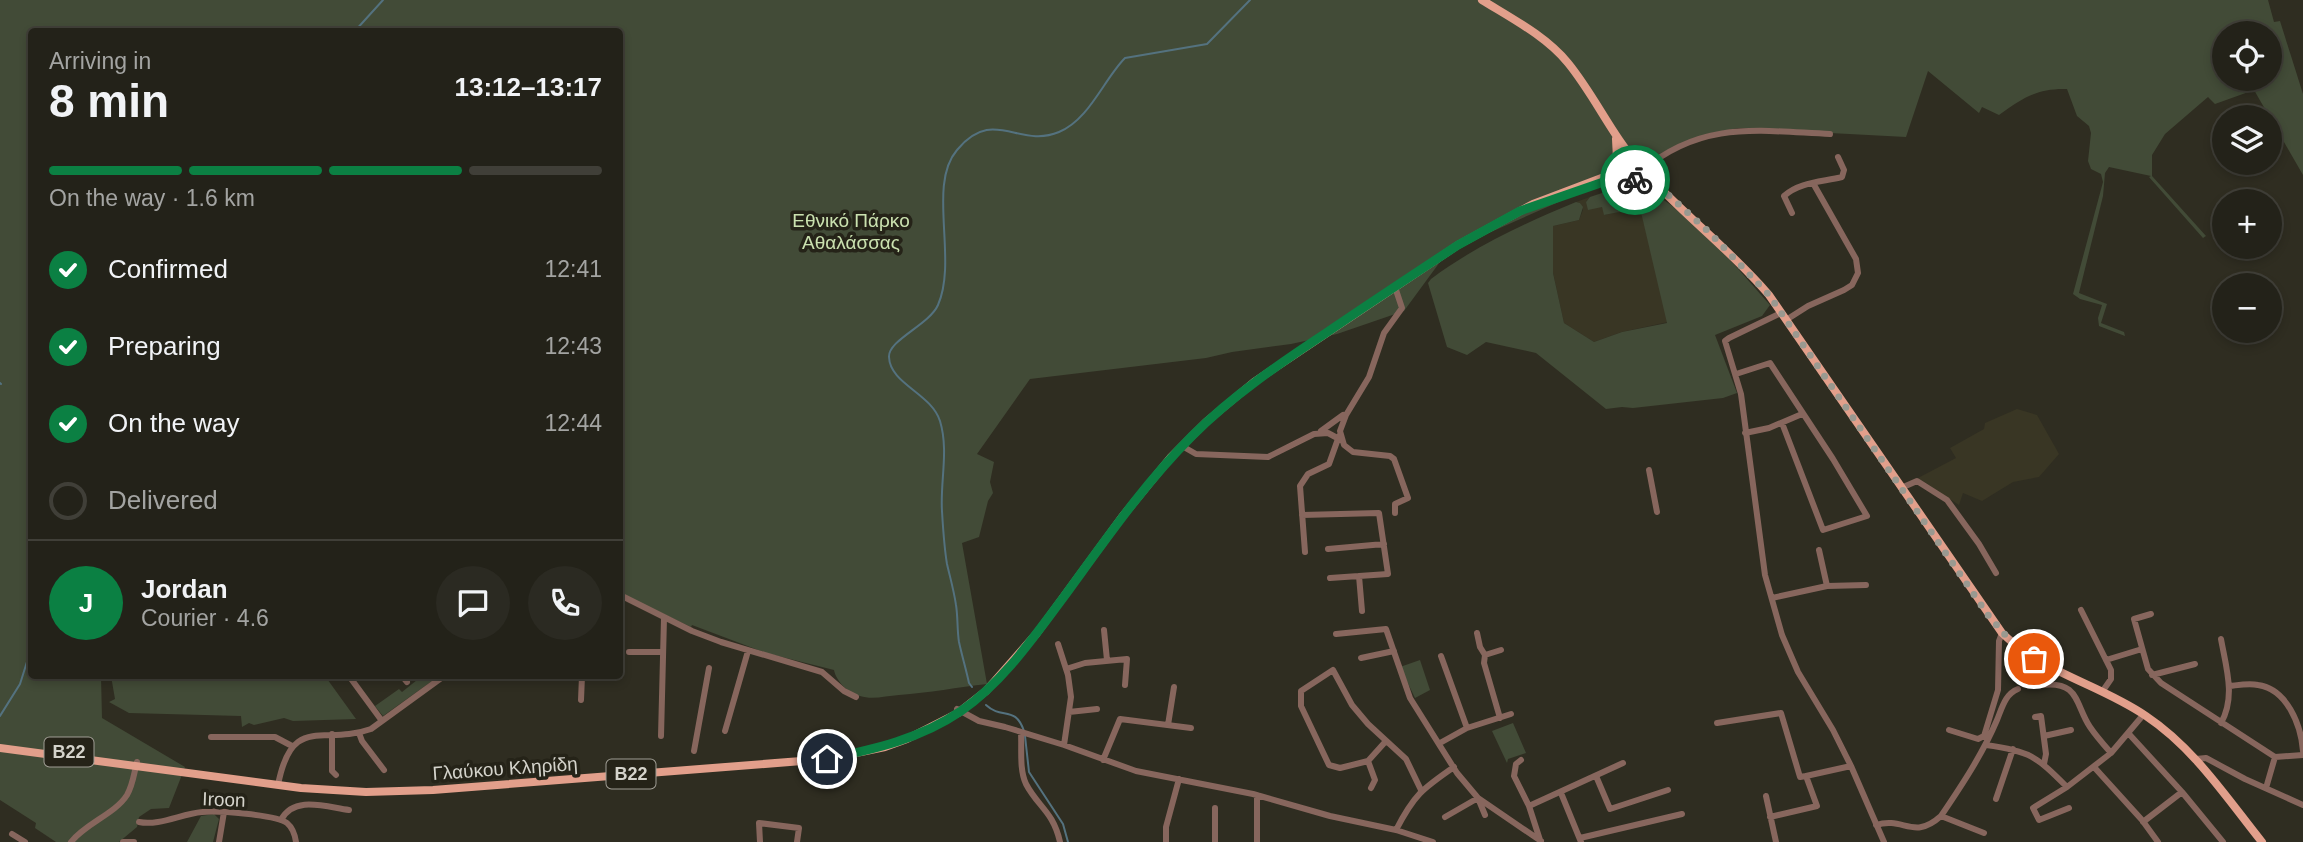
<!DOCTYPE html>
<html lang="en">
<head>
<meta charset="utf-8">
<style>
	body { margin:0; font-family:Arial,sans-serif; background:#2b2a22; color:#f1f3f6; height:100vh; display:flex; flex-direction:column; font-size:26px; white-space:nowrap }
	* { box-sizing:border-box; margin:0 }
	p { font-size:23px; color:#a3a4a2 }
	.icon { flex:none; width:38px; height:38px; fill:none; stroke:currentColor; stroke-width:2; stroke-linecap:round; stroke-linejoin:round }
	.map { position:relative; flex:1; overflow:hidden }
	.sheet { position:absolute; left:28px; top:28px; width:595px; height:651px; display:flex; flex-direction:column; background:#232219; border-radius:7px; box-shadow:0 4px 10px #0003,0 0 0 2px #403f38 }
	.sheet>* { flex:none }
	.buttons { position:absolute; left:2212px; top:21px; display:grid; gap:14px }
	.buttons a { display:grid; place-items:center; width:70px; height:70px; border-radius:50%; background:#232219; box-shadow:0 4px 10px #0003,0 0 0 2px #403f38; font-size:35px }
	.pin { position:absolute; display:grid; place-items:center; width:60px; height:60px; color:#fff; margin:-30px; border:4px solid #fff; border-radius:50%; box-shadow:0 2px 7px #0007 }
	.courier { position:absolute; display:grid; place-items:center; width:70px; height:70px; margin:-35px; border:5px solid #0b8043; border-radius:50%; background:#fff; color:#222; box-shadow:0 2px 9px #0007 }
	.headline em { font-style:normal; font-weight:700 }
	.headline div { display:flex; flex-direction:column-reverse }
	.headline { display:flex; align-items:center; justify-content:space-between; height:119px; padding:0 21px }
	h1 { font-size:46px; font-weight:700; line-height:52px }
	.bar { display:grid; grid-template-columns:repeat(4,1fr); gap:10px 7px; align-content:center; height:84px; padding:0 21px }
	.bar i { height:9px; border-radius:5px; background:#403f38 }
	.bar .on { background:#0b8043 }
	.bar p { grid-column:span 4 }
	.line { display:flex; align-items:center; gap:18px; padding:0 21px; border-top:2px solid #403f38 }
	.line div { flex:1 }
	.round { display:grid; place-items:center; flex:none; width:74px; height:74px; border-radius:37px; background:#2b2a22 }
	ol { padding:0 21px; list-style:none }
	li { display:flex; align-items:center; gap:21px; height:77px }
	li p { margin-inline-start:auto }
	li .icon { padding:7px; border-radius:50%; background:#0b8043; color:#fff; stroke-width:4 }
	li:last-child { color:#a3a4a2 }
	li i { width:38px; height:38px; border:4px solid #403f38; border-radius:50% }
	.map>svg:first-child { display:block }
</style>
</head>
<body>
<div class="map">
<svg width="2303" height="842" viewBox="0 0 2303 842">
	<rect width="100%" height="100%" fill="#2f2d21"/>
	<!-- built -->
	<path fill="#393624" d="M1590,197L1586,202L1602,207L1605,215L1640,207L1668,322L1622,332L1594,342L1564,323L1553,273V226L1579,220L1583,210L1580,203L1576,202Z
		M2017,409L2037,415L2059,454L2039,477L2013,482L1982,501L1963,493L1959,505L1918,478L1956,458L1950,448L1984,429L1985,423Z"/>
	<!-- green -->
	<path fill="#424b37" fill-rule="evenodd" d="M0,0H2268L2274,22L2280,21L2303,94V175L2254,90L2215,104L2208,97L2165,134L2152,155V176L2206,236L2203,238L2149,177L2151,176L2109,167L2105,173L2103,196L2079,293L2107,304L2101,323L2124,332L2125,336L2099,326L2098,318L2102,305L2080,299L2073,294L2103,182L2101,174L2091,169L2088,161L2091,133L2089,126L2077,116L2067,89C2038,88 2022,98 1999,115L1982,107L1979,113L1928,71L1906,137L1738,128L1707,134L1648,163L1642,162L1622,174L1448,251L1404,311L1337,334L1291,344L1232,352L1206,358L1030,379L977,454L994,462L990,482L993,493L988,501L979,537L962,543L987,684C958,687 929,693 899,695C886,696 872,700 860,696C848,693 836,681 834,670L766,653L692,625L691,627L620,593V32H32V676H101L102,718L185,767L169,808L151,809L139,817L137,827L119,842H56L35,828L36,823L0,800ZM2224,33H2270V79H2224Z
		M1629,184C1678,195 1736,267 1770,305L1762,316L1715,335L1737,393L1723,398L1633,408L1622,407L1606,409L1536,353L1486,342L1467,355L1447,347L1428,283L1431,279C1475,246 1525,223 1576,202L1580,203L1583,207L1579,220L1553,226V273L1564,323L1594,342L1622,332L1667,323L1640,208L1604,215L1602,207L1588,210L1586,202L1590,197Z
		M1420,660L1430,690L1415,698L1400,667Z
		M111,676H325L356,719L293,721L284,718L254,725L249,723L242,727L241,716L129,713L109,702L115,699Z
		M417,676H439L383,716L375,706L399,689L402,692L417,680L415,677Z
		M1513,723L1526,753L1508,759L1507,763L1492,731Z
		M214,814L219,819L213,842H187L201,816Z"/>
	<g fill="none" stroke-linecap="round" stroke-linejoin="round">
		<!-- stream -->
		<path stroke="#54727f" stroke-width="2" d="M354,32L383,0
			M31,365L32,366
			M0,383L1,384
			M32,519L28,575L32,616
			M972,687L969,683C966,669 962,656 959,642C957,630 958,617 956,605C954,591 950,577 947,564C944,546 943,528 942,511C940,481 949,451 940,421C931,393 890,384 889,357C888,340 929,325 938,305C958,259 927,185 957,150C993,106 1019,149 1059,132C1089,120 1104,79 1125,58L1207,44L1250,0
			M986,705C1002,720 1015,705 1024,731
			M0,716L20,684L32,646
			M1025,736L1029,772L1063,824L1068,842"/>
		<!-- minor -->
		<path stroke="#87665d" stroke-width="6" d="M1643,170C1703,120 1759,131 1830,134
			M1792,213L1784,196C1799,182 1822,182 1842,177L1844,170L1838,157
			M1395,287L1402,308L1384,333L1369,377L1346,415L1340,431L1344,445L1353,452L1390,456L1394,459L1408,498L1395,504V513
			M1781,313L1729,338L1725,341L1741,394L1765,575L1782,635L1798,672L1833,730L1851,766L1884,842
			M1786,320L1808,306L1844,290L1852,285L1858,273L1856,259L1813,183
			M1736,374L1770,363L1833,459L1867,516L1823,530L1782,423
			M1321,431L1343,415
			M1745,433L1769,428L1802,414
			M1182,446L1196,454L1268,457L1314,434L1328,433L1341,440
			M1649,470L1657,512
			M1901,488L1917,481L1947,500L1979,544L1996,573
			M1302,515L1379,513L1388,574L1330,578
			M1328,549L1384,544
			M1819,550L1827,586
			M1305,552L1300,486L1308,474L1329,464L1339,436
			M1359,576L1362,611
			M620,595L692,631L721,642L822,672L844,691L856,697
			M1772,598L1827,586L1866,585
			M2081,610L2111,670V679L2102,692
			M2151,614L2134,619L2148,669L2161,683L2275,757L2303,755
			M1104,630L1107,660
			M1477,633L1480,647L1485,655
			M1336,634L1386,629L1410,698L1457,773L1478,798L1485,815
			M2221,639C2226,667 2236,697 2221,723
			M1058,644L1068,675L1071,697L1064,745
			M629,652H662
			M1441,656L1467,728
			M1361,658L1394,651
			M2106,660L2142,649
			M1066,669L1085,663L1127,659L1125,685
			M2152,675L2195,664
			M349,676L382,721
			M402,676L407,682
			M2041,685C2080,680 2075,705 2090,727C2096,736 2104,745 2111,753
			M2230,686C2239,685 2249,683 2258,685C2287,689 2301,725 2303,751
			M581,700L582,676
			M957,709L979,721L1005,727L1064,745L1136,771L1253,794L1330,816L1396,830L1433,842
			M1069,712L1097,709
			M2035,717L2041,716L2046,754L2044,764
			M1500,718L1484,663L1485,655L1501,650
			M1717,723L1781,713L1800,777L1806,776L1817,806L1770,817
			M1168,725L1174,687
			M1949,730L1978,739L1984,736L1998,690L1999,641L2002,633
			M725,731L748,651
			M359,733L362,741L384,770
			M1021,733C1022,748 1019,769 1026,784C1038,807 1053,811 1060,842
			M332,734V771L336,775
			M2129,734L2182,792L2223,842
			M661,736L664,618
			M2044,736L2071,730
			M211,737H275L292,746
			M1440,743L1467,728L1511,714
			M1986,745C2030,751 2036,756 2067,787
			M694,751L709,668
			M2196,759L2206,758L2245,779L2303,805
			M1103,760L1120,719L1191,728
			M1521,760L1516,764L1514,776L1529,806L1540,840
			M1368,761L1340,768L1329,765L1301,706V691L1333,670L1352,705L1368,724L1406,759L1421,790
			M2094,767L2142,820L2158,842
			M1596,776L1610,809L1668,790
			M1806,776L1851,766
			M278,785C292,713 323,746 371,729L444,676
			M1371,788L1375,780L1368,761L1386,741
			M2266,788L2275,757
			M1561,793L1581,842
			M1766,796L1776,842
			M1996,799L2013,749
			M1529,806L1623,763
			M2069,808L2039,820L2033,808L2067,787L2111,753L2144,714
			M1445,817L1478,798L1541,841
			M281,820C294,795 326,807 349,810
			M139,822C159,826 181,814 202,812C216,810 277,815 287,823C293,828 295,835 296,842
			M2143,822L2182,792
			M1876,825C1904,816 1913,841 1941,816
			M1396,830C1414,795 1422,789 1454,767
			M1984,833L1941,816C1962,785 1982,755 1997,720C2002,708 2005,694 2018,689
			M12,834L25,842
			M1580,838L1682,814
			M71,842C86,823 115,814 127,795C133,785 134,773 137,762
			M123,842H134
			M219,842L224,812
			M760,842L759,823L799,828L797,842
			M1166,842V827L1179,779
			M1215,842V808
			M1257,842V795"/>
		<!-- major -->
		<path stroke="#e29f8b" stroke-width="8" d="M1482,0C1511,18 1546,36 1568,63C1595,96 1612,136 1641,168C1681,213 1729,248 1769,295L2002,633C2043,673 2099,684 2146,716C2194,748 2226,797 2262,842
			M1610,173L1617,159L1616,139
			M1612,179L1627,178L1658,188
			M0,748L301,788L366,792L433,790L827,759L885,747L907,739L958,713L986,691L1037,633L1122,517L1171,457L1206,422L1254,382L1458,245L1533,204L1612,174L1633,159"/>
	</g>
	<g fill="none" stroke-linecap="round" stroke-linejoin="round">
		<!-- done -->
		<path stroke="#9a9990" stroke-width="7" stroke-dasharray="0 12.6" d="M1635,180L1664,191L1710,233L1769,295L1988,615L2013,644L2034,659"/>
		<!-- route -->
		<path stroke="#0b8043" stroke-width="9" d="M827,759C875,749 920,739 961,711C1003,682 1033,638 1063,598C1104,542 1143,485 1192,436C1232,396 1279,364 1326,333C1370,303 1414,274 1458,245L1520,211L1612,179L1624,178L1635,180"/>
	</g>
	<g text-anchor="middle" stroke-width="7" stroke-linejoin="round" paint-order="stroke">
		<!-- shield labels -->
		<g fill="#252318" stroke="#a09e95" stroke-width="2">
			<rect x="44.5" y="737.5" width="49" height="29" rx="5"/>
			<rect x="606.5" y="759.5" width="49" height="29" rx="5"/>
		</g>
		<g font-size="18" font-weight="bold" fill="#d4d3cb">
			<text x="69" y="758">B22</text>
			<text x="631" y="780">B22</text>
		</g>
		<!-- park labels -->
		<g font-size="19" fill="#cae1af" stroke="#252318">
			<text x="851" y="227">Εθνικό Πάρκο<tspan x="851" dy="22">Αθαλάσσας</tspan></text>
		</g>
		<!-- street labels -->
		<g font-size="19" fill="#d4d3cb" stroke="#252318">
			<text transform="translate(505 768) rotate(-4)" y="7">Γλαύκου Κληρίδη</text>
			<text transform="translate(224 799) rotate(2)" y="7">Iroon</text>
		</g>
	</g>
</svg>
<div class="buttons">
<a><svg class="icon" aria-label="locate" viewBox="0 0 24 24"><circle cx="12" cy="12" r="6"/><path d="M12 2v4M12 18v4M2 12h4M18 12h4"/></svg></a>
<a><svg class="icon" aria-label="layers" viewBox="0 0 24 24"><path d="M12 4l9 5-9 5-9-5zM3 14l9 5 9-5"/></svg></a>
<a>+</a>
<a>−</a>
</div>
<div class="pin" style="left:2034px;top:659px;background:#ea580c"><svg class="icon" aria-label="bag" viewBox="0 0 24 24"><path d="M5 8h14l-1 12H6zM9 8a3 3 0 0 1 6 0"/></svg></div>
<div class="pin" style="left:827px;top:759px;background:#1f2937"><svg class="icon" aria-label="home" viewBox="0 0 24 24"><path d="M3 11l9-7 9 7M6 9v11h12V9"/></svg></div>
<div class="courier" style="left:1635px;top:180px"><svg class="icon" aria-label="bike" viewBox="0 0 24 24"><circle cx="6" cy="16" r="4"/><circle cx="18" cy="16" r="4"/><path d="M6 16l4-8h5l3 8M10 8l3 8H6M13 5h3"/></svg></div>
<section class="sheet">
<div class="headline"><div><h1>8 min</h1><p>Arriving in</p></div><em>13:12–13:17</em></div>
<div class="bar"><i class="on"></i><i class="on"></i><i class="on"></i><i></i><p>On the way · 1.6 km</p></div>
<ol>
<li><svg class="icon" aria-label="check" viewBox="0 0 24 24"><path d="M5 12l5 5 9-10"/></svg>Confirmed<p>12:41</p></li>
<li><svg class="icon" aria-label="check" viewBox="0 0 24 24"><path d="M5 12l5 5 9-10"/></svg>Preparing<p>12:43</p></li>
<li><svg class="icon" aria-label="check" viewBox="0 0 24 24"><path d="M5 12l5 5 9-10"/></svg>On the way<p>12:44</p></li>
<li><i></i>Delivered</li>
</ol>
<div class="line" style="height:126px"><b class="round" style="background:#0b8043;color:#fff">J</b><div><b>Jordan</b><p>Courier · 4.6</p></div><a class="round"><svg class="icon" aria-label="chat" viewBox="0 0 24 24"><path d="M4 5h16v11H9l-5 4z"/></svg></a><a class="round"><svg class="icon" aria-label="phone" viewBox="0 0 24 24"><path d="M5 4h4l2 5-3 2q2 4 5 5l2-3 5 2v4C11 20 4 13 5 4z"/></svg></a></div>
</section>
</div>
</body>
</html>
